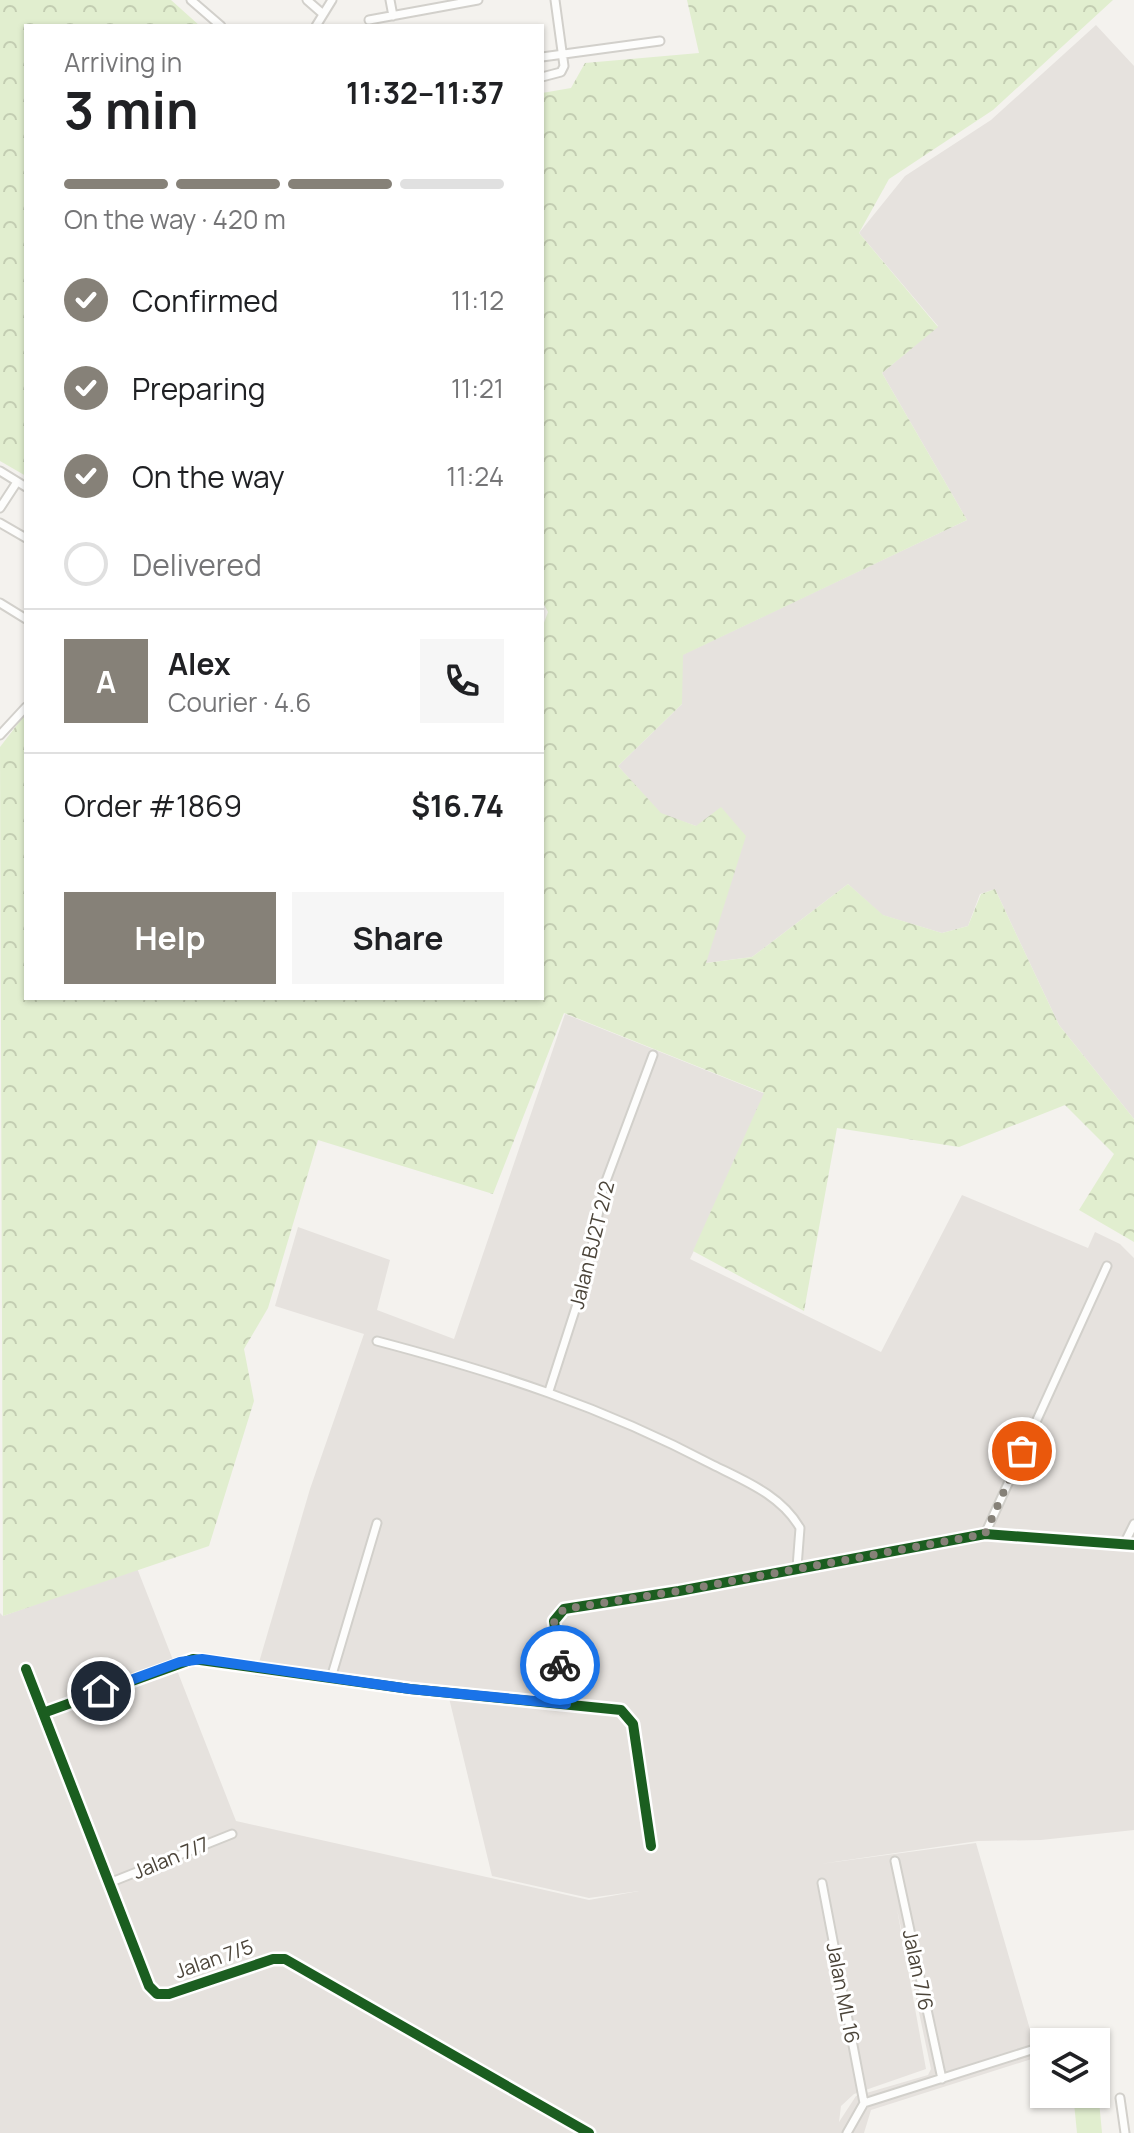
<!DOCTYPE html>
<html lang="en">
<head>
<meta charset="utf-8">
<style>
	body { margin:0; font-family:Manrope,sans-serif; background:#f6f6f6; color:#202124; height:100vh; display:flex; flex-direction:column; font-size:30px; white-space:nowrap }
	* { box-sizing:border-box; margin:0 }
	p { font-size:26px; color:#757577 }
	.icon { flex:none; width:44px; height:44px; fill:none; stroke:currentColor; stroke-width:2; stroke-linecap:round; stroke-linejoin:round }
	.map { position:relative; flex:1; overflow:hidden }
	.sheet { position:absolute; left:24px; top:24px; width:520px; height:976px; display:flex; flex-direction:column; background:#fff; border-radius:0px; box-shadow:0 2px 6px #0004 }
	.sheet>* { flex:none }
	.buttons { position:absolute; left:1030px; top:2028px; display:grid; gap:16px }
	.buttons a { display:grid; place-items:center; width:80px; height:80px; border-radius:0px; background:#fff; box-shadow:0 2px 6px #0004; font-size:40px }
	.pin { position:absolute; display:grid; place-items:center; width:68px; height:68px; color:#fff; margin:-34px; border:4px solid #fff; border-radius:50%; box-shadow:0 2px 8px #0007 }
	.courier { position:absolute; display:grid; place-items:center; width:80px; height:80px; margin:-40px; border:6px solid #1a73e8; border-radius:50%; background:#fff; color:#222; box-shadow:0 2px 10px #0007 }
	.head em { font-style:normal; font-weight:700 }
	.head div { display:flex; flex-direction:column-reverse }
	.head { display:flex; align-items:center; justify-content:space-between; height:136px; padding:0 40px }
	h1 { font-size:52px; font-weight:700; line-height:60px }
	.bar { display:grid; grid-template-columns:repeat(4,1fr); gap:12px 8px; align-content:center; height:96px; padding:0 40px }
	.bar i { height:10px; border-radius:6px; background:#e0e0e0 }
	.bar .active { background:#868178 }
	.bar p { grid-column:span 4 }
	.line { display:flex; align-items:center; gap:20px; padding:0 40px; border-top:2px solid #e0e0e0 }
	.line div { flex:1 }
	.round { display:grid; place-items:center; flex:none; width:84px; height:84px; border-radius:0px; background:#f6f6f6 }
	ol { padding:0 40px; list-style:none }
	li { display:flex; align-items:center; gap:24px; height:88px }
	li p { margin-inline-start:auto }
	li .icon { padding:8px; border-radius:50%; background:#868178; color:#fff; stroke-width:4 }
	li:last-child { color:#757577 }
	li i { width:44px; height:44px; border:4px solid #e0e0e0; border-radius:50% }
	.button { display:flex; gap:16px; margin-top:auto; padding:16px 40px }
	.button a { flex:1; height:92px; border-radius:0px; background:#868178; color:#fff; font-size:32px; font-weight:700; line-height:92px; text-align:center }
	.button a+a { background:#f6f6f6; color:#202124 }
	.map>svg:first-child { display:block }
</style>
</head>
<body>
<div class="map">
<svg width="1134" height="2133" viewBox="0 0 1134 2133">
	<defs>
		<pattern id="forest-crowns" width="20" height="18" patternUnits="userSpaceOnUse" patternTransform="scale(2)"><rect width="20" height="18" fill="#e1eecf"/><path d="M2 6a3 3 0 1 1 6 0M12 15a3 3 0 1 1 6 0" fill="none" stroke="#c3cdb2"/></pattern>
	</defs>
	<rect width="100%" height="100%" fill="#f4f2ee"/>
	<!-- industrial -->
	<path fill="#e6e2de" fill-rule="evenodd" d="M1096,25L1134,66V1119L1059,1025L995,889L980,894L968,926L942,933L882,915L848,884L752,957L705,963L696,826L661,814L618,766L682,704V655L967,520L882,373L938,326L859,233L905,176L991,120Z
		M565,1014L768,1095L690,1259L881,1352L962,1195L1088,1248L1095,1232L1120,1244L1134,1258V1830L1041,1840L978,1841L820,1864L976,1843L1038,2057L871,2110L864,2133H0V1613L3,1616L137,1568L236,1821L589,1900L639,1891L589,1898L492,1876L449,1698L255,1676L310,1489L364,1334L275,1306L298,1227L390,1260L377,1310L454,1339ZM897,1909L931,2069L928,2075L856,2096L839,2122L841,2106L854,2094L926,2069Z"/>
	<!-- forest -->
	<path fill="url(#forest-crowns)" d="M0,0H171L200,26H26V476L0,461Z
		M687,0H1113L993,110L889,179L859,233L938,327L882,373L967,520L683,655L682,704L618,766L661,813L696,826L721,807L746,836L706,963L752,957L848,884L883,915L942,933L968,926L981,894L995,889L1059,1025L1134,1119V1242L1079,1210L1114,1154L1065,1105L959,1147L837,1128L804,1311L693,1251L764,1093L564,1013L493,1194L318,1140L268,1308L244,1349L254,1401L209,1546L3,1616L0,747L26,713V998H542V628L548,612L542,601V93L571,88L585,63L699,53Z"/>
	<!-- park -->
	<path fill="#e1eecf" d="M1099,2101L1102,2133H1077L1074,2103Z"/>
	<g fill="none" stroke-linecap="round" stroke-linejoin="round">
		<defs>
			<path id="street" d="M191,0L221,26
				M307,0L323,14
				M390,0L393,16
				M369,20L478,0
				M316,26L332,0
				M542,57L660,41
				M542,77L561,72L564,66L555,0
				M0,471L26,487
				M0,508L17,482
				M0,523L26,538
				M0,603L26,619
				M0,735L26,707
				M377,1341C498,1373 601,1406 713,1465C745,1481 781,1495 800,1528L797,1567
				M549,1391L587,1273L603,1189L653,1055
				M985,1534L1107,1266
				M1124,1544L1134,1524
				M26,1669L149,1986L157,1994H169L273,1959H285L589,2133
				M331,1678L377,1523
				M566,1704L554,1621L564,1609L679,1591L985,1534L1134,1545
				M43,1713L193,1659L410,1689L621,1710L633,1724L651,1846
				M895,1861L942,2079
				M109,1883L232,1834
				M822,1883L864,2103
				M1056,2042L1063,2039
				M1120,2098L1125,2133
				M847,2133L864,2103L1044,2046"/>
		</defs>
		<!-- street casing -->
		<use href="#street" stroke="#d2d0cb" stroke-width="11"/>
		<!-- street -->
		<use href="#street" stroke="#fdfdfc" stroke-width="7"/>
		<defs>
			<path id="cycleway" d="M26,1669L149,1986L157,1994H169L273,1959H285L589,2133
				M566,1704L554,1621L564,1609L679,1591L985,1534L1134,1545
				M43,1713L193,1659L410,1689L621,1710L633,1724L651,1846"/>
		</defs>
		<!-- cycleway casing -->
		<use href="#cycleway" stroke="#fff" stroke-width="15"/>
		<!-- cycleway -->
		<use href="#cycleway" stroke="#1b5e20" stroke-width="10"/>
	</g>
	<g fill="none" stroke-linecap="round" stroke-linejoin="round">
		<!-- done -->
		<path stroke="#868178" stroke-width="8" stroke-dasharray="0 14.4" d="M560,1665L554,1621L564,1609L679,1591L985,1534L1022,1451"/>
		<!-- route -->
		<path stroke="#1a73e8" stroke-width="10" d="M101,1691L180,1662L202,1659L410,1689L566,1704L560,1665"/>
	</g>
	<g text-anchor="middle" stroke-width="6" stroke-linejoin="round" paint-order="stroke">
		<!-- street labels -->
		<g font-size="20" fill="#4b4439" stroke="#fff">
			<text transform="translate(592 1245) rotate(-76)" y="7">Jalan BJ2T 2/2</text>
			<text transform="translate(171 1858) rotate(-22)" y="7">Jalan 7/7</text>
			<text transform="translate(214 1959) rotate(-19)" y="7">Jalan 7/5</text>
			<text transform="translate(918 1970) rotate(78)" y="7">Jalan 7/6</text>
			<text transform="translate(843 1993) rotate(79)" y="7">Jalan ML 16</text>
		</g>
	</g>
</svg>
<div class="buttons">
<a><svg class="icon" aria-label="layers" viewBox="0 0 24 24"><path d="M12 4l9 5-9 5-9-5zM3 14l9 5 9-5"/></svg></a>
</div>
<div class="pin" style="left:1022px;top:1451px;background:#ea580c"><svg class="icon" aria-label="bag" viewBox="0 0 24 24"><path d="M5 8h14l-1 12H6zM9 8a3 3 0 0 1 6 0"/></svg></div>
<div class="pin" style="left:101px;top:1691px;background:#1f2937"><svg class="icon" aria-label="home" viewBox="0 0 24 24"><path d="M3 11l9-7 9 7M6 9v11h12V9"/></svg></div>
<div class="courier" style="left:560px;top:1665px"><svg class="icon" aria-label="bike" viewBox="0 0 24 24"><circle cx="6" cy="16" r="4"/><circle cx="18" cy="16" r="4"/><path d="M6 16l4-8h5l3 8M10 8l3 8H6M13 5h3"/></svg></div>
<section class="sheet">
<div class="head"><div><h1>3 min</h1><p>Arriving in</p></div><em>11:32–11:37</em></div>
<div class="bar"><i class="active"></i><i class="active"></i><i class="active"></i><i></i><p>On the way · 420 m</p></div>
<ol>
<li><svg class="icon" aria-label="check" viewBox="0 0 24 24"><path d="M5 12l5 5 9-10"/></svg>Confirmed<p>11:12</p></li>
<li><svg class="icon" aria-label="check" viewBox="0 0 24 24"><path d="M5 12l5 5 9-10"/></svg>Preparing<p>11:21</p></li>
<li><svg class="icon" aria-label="check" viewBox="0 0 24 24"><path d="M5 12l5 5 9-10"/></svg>On the way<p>11:24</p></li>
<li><i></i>Delivered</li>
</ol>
<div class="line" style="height:144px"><b class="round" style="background:#868178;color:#fff">A</b><div><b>Alex</b><p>Courier · 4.6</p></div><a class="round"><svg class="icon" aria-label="phone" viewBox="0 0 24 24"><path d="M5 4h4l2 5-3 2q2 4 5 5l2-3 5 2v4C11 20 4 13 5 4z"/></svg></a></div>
<div class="line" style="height:104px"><div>Order #1869</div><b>$16.74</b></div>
<div class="button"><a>Help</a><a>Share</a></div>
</section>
</div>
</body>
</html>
